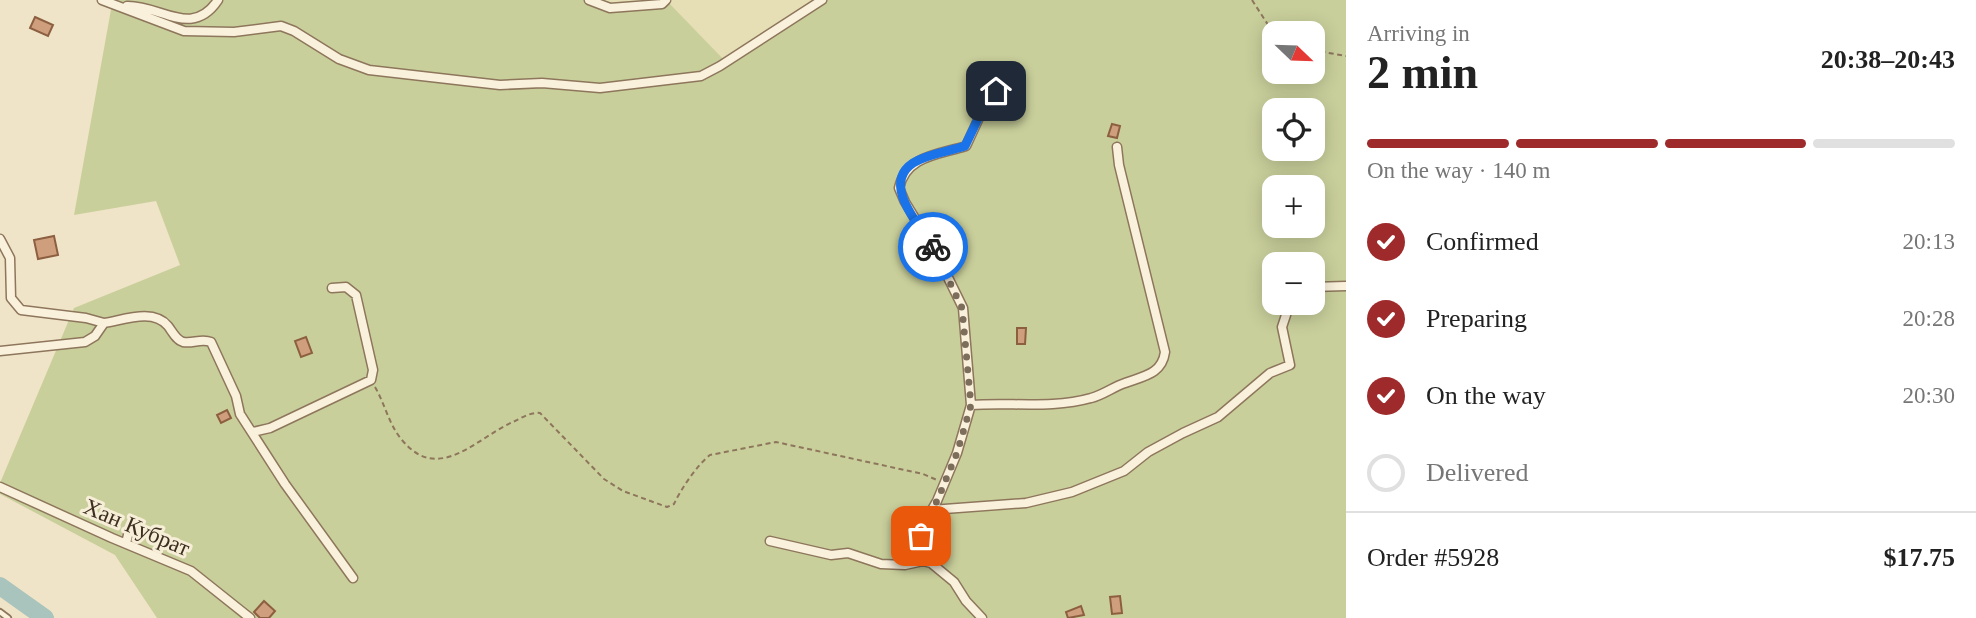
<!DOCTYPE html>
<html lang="en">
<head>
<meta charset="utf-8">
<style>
	body { margin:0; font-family:"Times New Roman",serif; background:#f6f6f6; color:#222; height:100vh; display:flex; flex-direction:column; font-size:26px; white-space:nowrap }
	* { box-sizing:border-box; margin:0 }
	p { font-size:23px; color:#767676 }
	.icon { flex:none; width:38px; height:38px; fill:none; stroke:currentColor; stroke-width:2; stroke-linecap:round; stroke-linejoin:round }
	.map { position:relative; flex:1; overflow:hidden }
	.details { display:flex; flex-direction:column; background:#fff; width:630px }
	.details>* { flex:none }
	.needle { width:46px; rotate:113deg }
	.fabs { position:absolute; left:1262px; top:21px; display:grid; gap:14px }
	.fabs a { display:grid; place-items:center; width:63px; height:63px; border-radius:14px; background:#fff; box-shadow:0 4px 18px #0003; font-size:35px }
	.pin { position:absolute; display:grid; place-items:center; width:60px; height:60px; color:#fff; margin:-30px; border-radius:14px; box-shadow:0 4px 10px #0006 }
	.courier { position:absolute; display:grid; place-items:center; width:70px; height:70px; margin:-35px; border:5px solid #1a73e8; border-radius:50%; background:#fff; color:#222; box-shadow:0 2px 9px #0007 }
	.headline em { font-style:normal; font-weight:700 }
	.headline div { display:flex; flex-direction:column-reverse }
	.headline { display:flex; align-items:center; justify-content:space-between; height:119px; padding:0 21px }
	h1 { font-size:46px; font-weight:700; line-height:52px }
	.bar { display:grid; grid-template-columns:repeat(4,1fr); gap:10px 7px; align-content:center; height:84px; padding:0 21px }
	.bar i { height:9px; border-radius:5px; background:#e0e0e0 }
	.bar .current { background:#9e2a2b }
	.bar p { grid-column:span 4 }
	.line { display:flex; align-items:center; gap:18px; padding:0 21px; border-top:2px solid #e0e0e0 }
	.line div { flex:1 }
	ol { padding:0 21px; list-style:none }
	li { display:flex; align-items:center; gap:21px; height:77px }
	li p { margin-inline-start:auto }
	li .icon { padding:7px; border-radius:50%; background:#9e2a2b; color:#fff; stroke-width:4 }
	li:last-child { color:#767676 }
	li i { width:38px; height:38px; border:4px solid #e0e0e0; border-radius:50% }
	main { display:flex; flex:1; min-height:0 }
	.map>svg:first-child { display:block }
</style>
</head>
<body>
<main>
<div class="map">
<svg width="1346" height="618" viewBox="0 0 1346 618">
	<rect width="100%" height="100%" fill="#f0e4c8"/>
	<!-- farmland -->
	<path fill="#e6deb5" d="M589,0H822L726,63L621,7Z"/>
	<!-- green -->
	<path fill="#c9cf9b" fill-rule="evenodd" d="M104,0H589L600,5L666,0L726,62L822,0H1346V618H157L115,555L0,494V483L74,308L180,265L156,201L74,215L112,4ZM1274,33H1312V72H1274ZM1274,110H1312V149H1274ZM1274,187H1312V226H1274ZM1274,264H1312V303H1274Z"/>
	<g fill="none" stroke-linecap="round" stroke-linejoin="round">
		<!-- river -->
		<path stroke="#a9c4bc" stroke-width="18" d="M0,586L45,618"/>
	</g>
	<!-- building -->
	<path fill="#cf9f7d" stroke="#8d5f41" stroke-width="2" d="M35,17L53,25L48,36L30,28Z
		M1112,124L1120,126L1117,138L1108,136Z
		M960,228L965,239L955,244L950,233Z
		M54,236L58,255L38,259L34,240Z
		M1017,328H1026L1025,344H1017Z
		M306,337L312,353L301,357L295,341Z
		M227,410L231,418L221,423L217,415Z
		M1120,596L1122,613L1112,614L1110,597Z
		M264,601L275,611L269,618H260L254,612Z
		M1081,606L1084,615L1068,618L1066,612Z"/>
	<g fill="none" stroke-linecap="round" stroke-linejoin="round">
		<defs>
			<path id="service" d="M0,612L8,618"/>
			<path id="minor" d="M102,0L184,31L234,32L281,26L294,31L339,59L369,70L500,85L542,83L600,88L701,76L720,66L822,0
				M589,0L610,8L662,4L666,0
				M127,6C161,5 192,39 218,0
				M0,239L10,258L11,298L21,310L86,318L104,323L95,336L85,342L0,351
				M1312,287L1346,286
				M104,323C124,320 153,308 168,326C172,331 176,340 183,342C193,344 201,338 211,342L236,396L240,414L285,484L353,578
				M971,405C1010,402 1052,409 1091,398C1103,395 1113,387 1125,383C1144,376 1162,374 1165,352L1119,165L1117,147
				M253,432L270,428L371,380L373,370L356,295L346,287L332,288
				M0,487L112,538L191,571L250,618
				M931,510L1026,503L1072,492L1124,471L1148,452L1183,433L1218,417L1270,373L1290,365L1282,327L1290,303
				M770,541L831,555L848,553L881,564L905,565L923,561L931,563L954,582L966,601L982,618
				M126,543L129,531
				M923,561L921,536L923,525L937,501L957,453L971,405L963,308L935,251L905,202L899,188C906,156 937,155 966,146L990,94L996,91L1014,95"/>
		</defs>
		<!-- service casing -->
		<use href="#service" stroke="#8d765c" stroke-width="8"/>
		<!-- minor casing -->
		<use href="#minor" stroke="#8d765c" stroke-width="11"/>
		<!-- path -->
		<path stroke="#8d765c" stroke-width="2" stroke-dasharray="5 3.5" stroke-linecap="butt" d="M1252,0L1274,34
			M1312,50L1346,56
			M375,387C385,404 389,425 402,440C439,485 477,437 515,421C523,417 531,412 540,413L604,479L623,491L667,507L674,504C681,489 697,465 710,455L776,442L923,474L937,480"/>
		<!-- service -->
		<use href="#service" stroke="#faf1dc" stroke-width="4.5"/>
		<!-- minor -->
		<use href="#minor" stroke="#faf1dc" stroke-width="8"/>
	</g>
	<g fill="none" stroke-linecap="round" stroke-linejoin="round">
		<!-- done -->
		<path stroke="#7c6e5b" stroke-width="7" stroke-dasharray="0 12.6" d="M921,536L928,514L937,501L957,453L971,405L962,308L933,247"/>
		<!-- route -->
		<path stroke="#1a73e8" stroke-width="9" d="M933,247C919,225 881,184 913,163C927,154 950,151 965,146L990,94L996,91"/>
	</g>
	<g text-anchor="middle" stroke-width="6" stroke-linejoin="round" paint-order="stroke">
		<!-- street labels -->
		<g font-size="23" fill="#3d2e20" stroke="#f7eed8">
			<text transform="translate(137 527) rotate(23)" y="8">Хан Кубрат</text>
		</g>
	</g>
</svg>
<div class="fabs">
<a><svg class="needle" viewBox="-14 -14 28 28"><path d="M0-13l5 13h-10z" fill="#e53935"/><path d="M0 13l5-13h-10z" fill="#767676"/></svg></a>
<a><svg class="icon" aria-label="locate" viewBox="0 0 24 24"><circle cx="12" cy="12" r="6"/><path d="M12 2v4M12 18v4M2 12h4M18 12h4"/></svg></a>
<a>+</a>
<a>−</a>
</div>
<div class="pin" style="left:921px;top:536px;background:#ea580c"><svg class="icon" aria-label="bag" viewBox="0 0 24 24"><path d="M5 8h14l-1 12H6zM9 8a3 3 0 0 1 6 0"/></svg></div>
<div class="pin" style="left:996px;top:91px;background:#1f2937"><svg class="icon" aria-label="home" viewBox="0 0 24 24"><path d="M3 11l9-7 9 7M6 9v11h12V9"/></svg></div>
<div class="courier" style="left:933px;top:247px"><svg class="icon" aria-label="bike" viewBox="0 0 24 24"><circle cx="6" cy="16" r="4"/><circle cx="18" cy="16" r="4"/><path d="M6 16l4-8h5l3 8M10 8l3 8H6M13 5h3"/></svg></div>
</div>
<section class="details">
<div class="headline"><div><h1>2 min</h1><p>Arriving in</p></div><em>20:38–20:43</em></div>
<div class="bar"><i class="current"></i><i class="current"></i><i class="current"></i><i></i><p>On the way · 140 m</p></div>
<ol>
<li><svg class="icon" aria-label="check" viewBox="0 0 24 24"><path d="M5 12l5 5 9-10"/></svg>Confirmed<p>20:13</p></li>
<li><svg class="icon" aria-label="check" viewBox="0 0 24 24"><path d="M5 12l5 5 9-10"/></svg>Preparing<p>20:28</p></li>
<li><svg class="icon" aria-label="check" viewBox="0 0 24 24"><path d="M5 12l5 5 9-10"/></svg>On the way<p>20:30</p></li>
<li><i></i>Delivered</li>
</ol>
<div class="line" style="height:91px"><div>Order #5928</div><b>$17.75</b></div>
</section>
</main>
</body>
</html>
